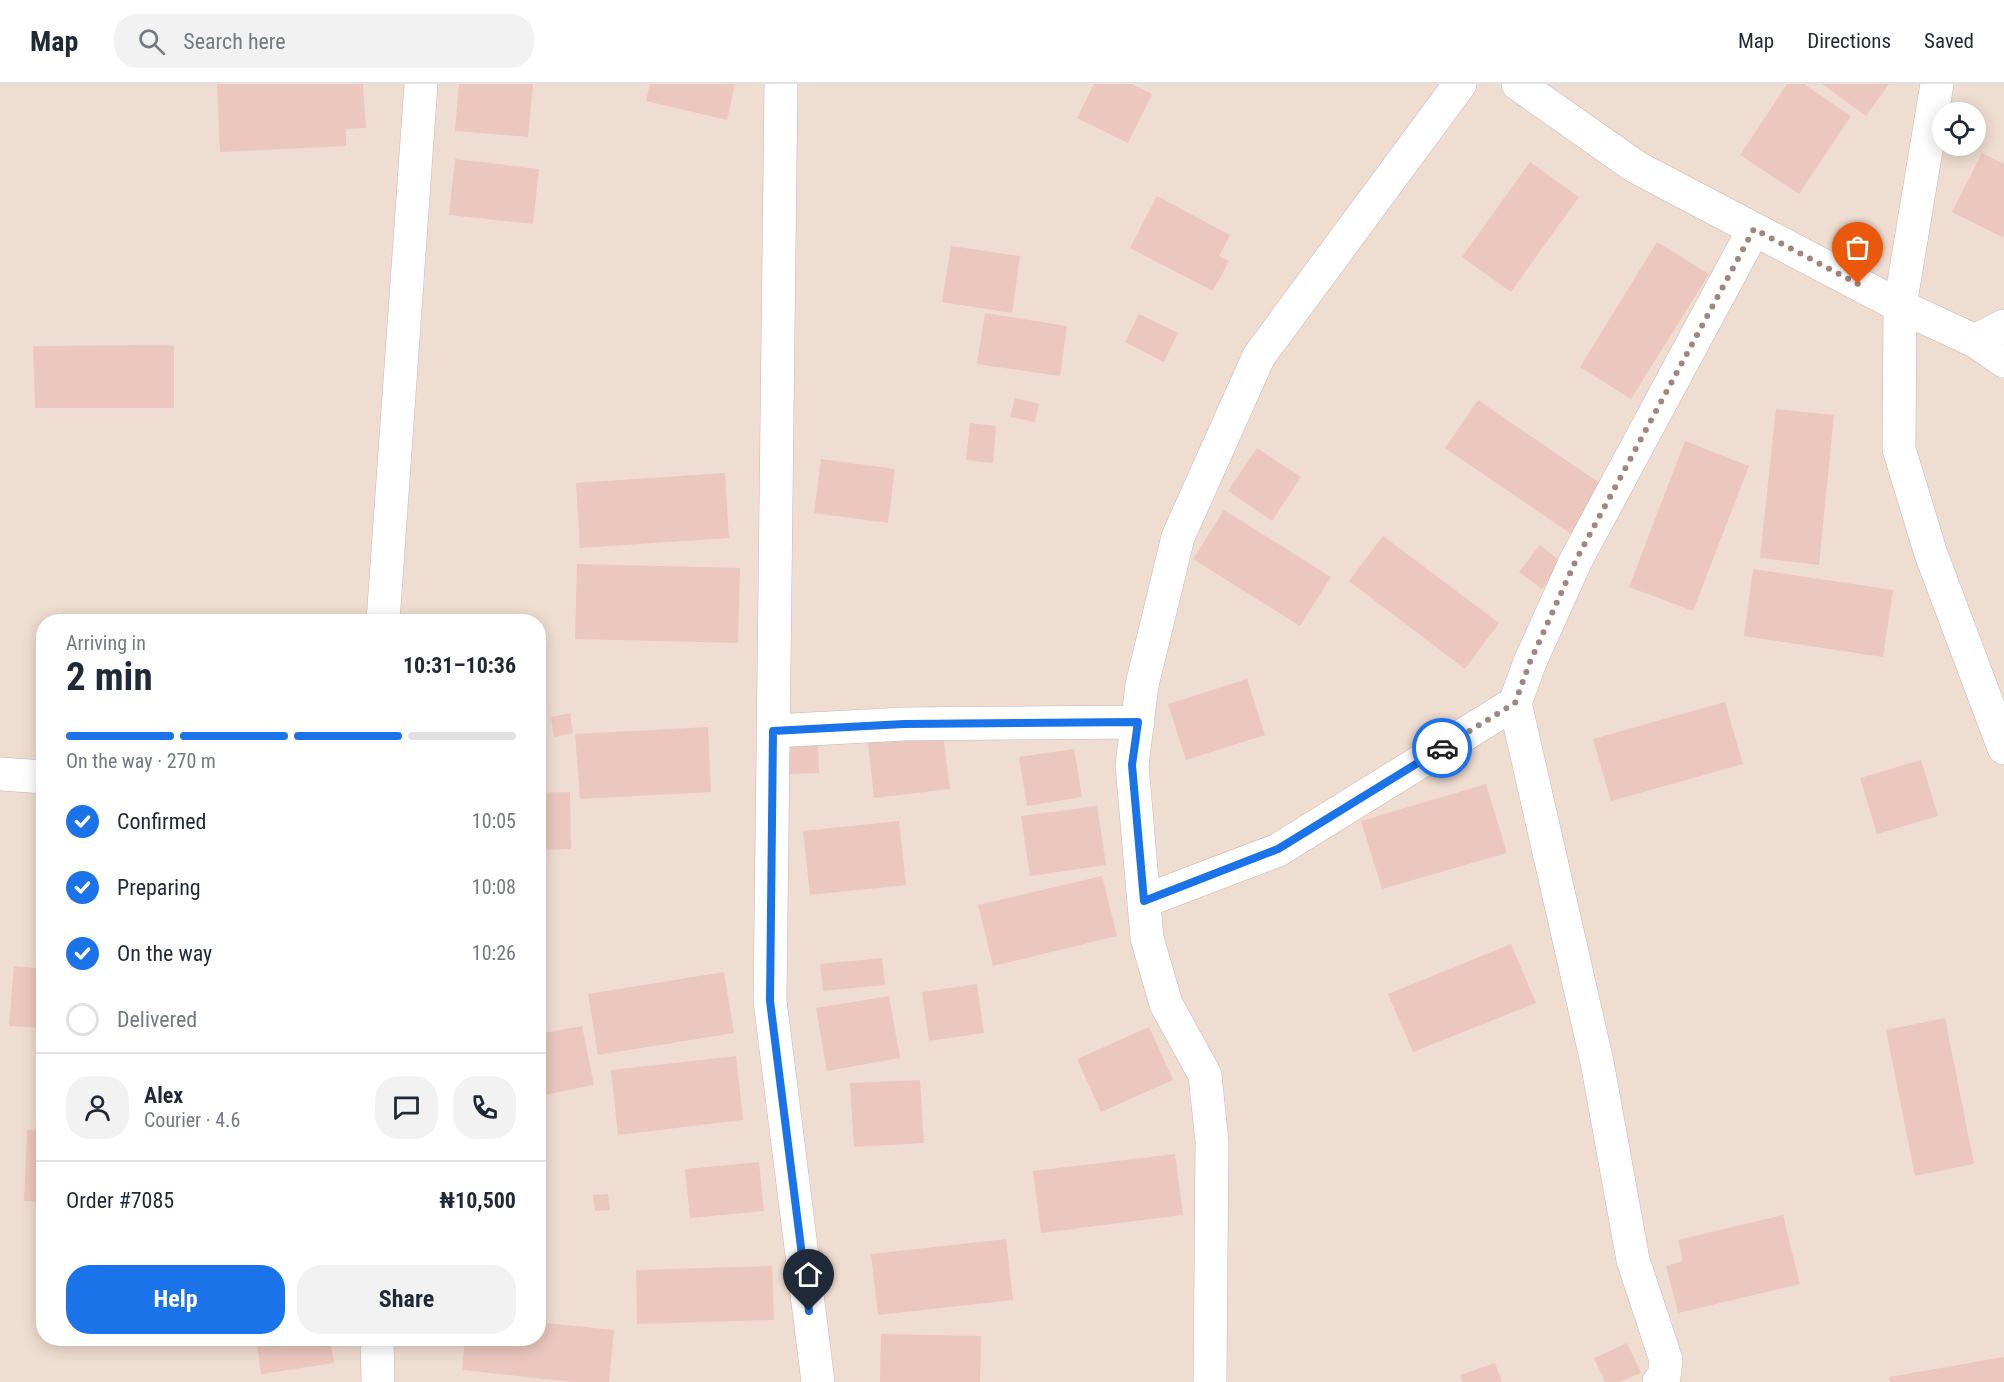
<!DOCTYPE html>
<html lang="en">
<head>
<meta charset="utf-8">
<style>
	body { margin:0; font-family:"Roboto Condensed",sans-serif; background:#f2f2f3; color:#1f2937; height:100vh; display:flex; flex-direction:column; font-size:22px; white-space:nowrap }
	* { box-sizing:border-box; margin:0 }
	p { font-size:20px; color:#747a83 }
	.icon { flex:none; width:33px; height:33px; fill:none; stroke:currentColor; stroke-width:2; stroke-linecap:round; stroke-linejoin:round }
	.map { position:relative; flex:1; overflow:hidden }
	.drawer { position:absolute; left:36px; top:530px; width:510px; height:732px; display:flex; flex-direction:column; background:#fff; border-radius:24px; box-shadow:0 3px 15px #0003 }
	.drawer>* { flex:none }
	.fabs { position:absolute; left:1932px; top:18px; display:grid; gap:12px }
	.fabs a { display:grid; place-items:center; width:54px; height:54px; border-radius:50%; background:#fff; box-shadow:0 3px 15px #0003; font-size:30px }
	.pin { position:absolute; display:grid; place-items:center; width:51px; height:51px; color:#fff; margin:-62px -26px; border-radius:50% 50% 50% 0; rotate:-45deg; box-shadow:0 0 6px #0007 }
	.pin .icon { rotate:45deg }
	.courier { position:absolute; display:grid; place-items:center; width:60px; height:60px; margin:-30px; border:4px solid #1a73e8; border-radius:50%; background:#fff; color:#222; box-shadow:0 2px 8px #0007 }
	.head em { font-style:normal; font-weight:700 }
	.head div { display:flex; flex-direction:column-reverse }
	.head { display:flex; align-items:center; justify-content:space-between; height:102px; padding:0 30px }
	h1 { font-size:39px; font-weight:700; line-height:45px }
	.bar { display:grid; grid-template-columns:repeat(4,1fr); gap:9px 6px; align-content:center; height:72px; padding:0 30px }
	.bar i { height:8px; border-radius:4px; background:#e0e1e3 }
	.bar .selected { background:#1a73e8 }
	.bar p { grid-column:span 4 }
	.line { display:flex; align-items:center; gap:15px; padding:0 30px; border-top:2px solid #e0e1e3 }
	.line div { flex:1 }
	.round { display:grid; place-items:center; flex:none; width:63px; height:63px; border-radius:24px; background:#f2f2f3 }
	ol { padding:0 30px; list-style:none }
	li { display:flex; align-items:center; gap:18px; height:66px }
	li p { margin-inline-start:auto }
	li .icon { padding:6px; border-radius:50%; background:#1a73e8; color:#fff; stroke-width:4 }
	li:last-child { color:#747a83 }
	li i { width:33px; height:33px; border:3px solid #e0e1e3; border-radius:50% }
	.primary-button { display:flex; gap:12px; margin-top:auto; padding:12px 30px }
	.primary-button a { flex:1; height:69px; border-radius:24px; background:#1a73e8; color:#fff; font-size:24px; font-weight:700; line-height:69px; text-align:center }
	.primary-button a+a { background:#f2f2f3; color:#1f2937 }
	header { display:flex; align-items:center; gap:36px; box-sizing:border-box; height:84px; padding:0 30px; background:#fff; border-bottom:2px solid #e0e1e3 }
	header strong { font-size:28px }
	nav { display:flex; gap:33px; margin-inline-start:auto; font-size:21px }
	.search { width:420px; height:54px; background:#f2f2f3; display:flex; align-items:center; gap:15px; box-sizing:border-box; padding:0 21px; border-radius:24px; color:#747a83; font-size:22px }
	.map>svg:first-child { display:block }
</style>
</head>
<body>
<header>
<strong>Map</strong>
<div class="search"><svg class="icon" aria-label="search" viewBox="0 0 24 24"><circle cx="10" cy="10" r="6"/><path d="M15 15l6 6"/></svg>Search here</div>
<nav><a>Map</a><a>Directions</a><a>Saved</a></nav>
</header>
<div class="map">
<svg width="2004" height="1298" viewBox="0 0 2004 1298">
	<rect width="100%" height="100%" fill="#f9ece2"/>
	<!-- residential -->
	<path fill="#f0ddd1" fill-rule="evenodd" d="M0,0H2004V1298H0ZM1942,28H1976V62H1942ZM44,537H538V1254H44Z"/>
	<!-- building -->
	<path fill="#ecc7bd" d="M217,0H363L366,44L346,45V62L220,68Z
		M459,0H533L528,53L455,47Z
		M650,0H735L727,36L646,17Z
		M1094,0H1132L1152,10L1128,59L1077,34Z
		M1787,0H1804L1851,32L1799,110L1740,71Z
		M1822,0H1889L1866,32Z
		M1982,69L2004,80V154L1952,128Z
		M455,75L539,85L533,140L449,131Z
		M1530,78L1579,113L1511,208L1462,173Z
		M1157,112L1230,151L1219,172L1229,177L1213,207L1130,164Z
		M1657,158L1709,190L1631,315L1580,283Z
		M951,162L1020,172L1012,229L942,218Z
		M985,229L1067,242L1060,292L977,280Z
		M1139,230L1178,249L1164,278L1125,258Z
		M174,261V324H35L33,262Z
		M1015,314L1039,320L1035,338L1010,333Z
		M1478,316L1604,402L1571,450L1445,364Z
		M1776,325L1834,331L1819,481L1760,474Z
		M970,339L996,342L993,379L966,376Z
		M1685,357L1749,382L1693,527L1629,503Z
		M1257,364L1301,393L1272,437L1228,407Z
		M821,375L895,385L888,439L814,429Z
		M725,389L729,454L580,464L576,399Z
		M1224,426L1331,493L1300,542L1193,475Z
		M1383,452L1499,539L1465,585L1349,497Z
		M1540,461L1563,479L1542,505L1519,488Z
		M577,480L740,484L738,559L575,555Z
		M1753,485L1893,506L1883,573L1744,552Z
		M1247,595L1265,651L1186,676L1168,620Z
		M1725,618L1743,680L1611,717L1593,655Z
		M570,629L573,649L554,653L551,633Z
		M708,643L711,708L580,715L575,650Z
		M943,651L950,705L874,714L868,659Z
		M818,658L819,689L789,690L788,659Z
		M1074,665L1082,713L1027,722L1019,673Z
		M1921,676L1938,732L1877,750L1860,694Z
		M1486,700L1507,769L1382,805L1361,737Z
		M570,708L571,765L538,766V709Z
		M1097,722L1106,781L1030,792L1021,732Z
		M899,737L906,801L810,811L803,747Z
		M1102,792L1117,852L993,882L978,821Z
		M1511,860L1536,919L1413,968L1388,910Z
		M882,874L885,901L823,907L820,880Z
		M14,882L44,885V944L9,942Z
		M724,888L734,949L598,971L588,910Z
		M977,900L984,949L929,957L922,908Z
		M889,912L900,974L827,987L816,924Z
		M1945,934L1974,1080L1915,1092L1886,946Z
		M582,942L594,1001L538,1012V950Z
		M1149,943L1173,996L1101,1028L1077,975Z
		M736,972L743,1036L618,1051L611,986Z
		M920,996L924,1059L854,1063L850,999Z
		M27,1046L44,1047V1118L24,1117Z
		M1175,1070L1183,1131L1041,1149L1033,1087Z
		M759,1078L764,1127L690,1134L685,1085Z
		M608,1110L610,1126L595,1127L593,1111Z
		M1783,1131L1800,1200L1678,1229L1666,1182L1683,1177L1678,1156Z
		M1006,1155L1013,1216L878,1231L871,1170Z
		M772,1182L774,1236L637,1240L636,1186Z
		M538,1238L614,1246L609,1298H574L462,1286L465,1254H538Z
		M881,1250L981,1252L980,1298H880Z
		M256,1254H330L334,1279L261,1290Z
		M1627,1259L1641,1289L1620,1298H1605L1594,1274Z
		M2004,1273V1298H1890L1889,1293Z
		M1495,1279L1502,1298H1463L1460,1291Z"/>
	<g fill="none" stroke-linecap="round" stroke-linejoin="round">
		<defs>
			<path id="minor" d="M781,0L770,917L818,1298
				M1518,0L1636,83L1900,222L1975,257L2004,277
				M1937,0L1900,222L1899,365L1931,470L2004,664
				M1975,257L2004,242
				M383,537L421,0
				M773,647L904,640L1138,638
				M0,690L44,693
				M1144,817L1278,766L1515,619
				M377,1254L378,1298
				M1210,1298L1212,1058L1205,991L1166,920L1147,854L1132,681L1142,601L1178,453L1259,272L1460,0
				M1659,1298L1664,1293L1666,1276L1633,1176L1597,978L1515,619L1530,578L1576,476L1754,145"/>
		</defs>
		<!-- minor casing -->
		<use href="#minor" stroke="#cbb5ad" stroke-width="34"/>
		<!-- minor -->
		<use href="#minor" stroke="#fff" stroke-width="33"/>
	</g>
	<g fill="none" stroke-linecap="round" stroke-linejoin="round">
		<!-- done -->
		<path stroke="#9f8780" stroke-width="6" stroke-dasharray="0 10.8" d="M1442,664L1515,619L1530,578L1576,476L1754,145L1858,200"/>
		<!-- route -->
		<path stroke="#1a73e8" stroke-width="8" d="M809,1227L770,917L773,647L904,640L1138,638L1132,681L1144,817L1278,765L1442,664"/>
	</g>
</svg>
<div class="fabs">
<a><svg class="icon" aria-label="locate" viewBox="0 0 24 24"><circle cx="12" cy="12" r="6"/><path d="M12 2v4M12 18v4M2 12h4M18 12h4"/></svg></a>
</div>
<div class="pin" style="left:1858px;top:200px;background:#ea580c"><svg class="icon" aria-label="bag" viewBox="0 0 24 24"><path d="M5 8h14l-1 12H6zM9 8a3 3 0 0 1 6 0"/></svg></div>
<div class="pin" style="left:809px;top:1227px;background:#1f2937"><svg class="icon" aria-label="home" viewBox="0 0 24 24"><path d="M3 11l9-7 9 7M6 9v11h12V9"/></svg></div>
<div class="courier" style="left:1442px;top:664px"><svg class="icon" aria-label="car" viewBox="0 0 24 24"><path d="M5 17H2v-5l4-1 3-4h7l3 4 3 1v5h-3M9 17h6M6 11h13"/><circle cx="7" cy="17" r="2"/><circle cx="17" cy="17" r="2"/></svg></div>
<section class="drawer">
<div class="head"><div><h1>2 min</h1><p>Arriving in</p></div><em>10:31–10:36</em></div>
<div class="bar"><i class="selected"></i><i class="selected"></i><i class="selected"></i><i></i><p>On the way · 270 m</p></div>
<ol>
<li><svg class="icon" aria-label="check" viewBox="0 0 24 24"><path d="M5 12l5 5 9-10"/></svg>Confirmed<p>10:05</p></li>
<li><svg class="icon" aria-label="check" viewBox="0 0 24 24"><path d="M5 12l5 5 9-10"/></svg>Preparing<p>10:08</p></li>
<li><svg class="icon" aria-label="check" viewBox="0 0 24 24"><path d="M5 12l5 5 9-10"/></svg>On the way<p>10:26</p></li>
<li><i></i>Delivered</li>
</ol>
<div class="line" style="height:108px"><a class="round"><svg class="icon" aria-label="person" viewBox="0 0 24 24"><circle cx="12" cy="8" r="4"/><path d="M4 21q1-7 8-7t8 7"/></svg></a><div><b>Alex</b><p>Courier · 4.6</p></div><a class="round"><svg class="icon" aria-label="chat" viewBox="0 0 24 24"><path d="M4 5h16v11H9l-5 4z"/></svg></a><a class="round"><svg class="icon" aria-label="phone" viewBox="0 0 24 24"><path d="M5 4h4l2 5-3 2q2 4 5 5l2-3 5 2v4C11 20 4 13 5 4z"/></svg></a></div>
<div class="line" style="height:78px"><div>Order #7085</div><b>₦10,500</b></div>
<div class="primary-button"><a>Help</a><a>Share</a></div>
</section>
</div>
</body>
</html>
